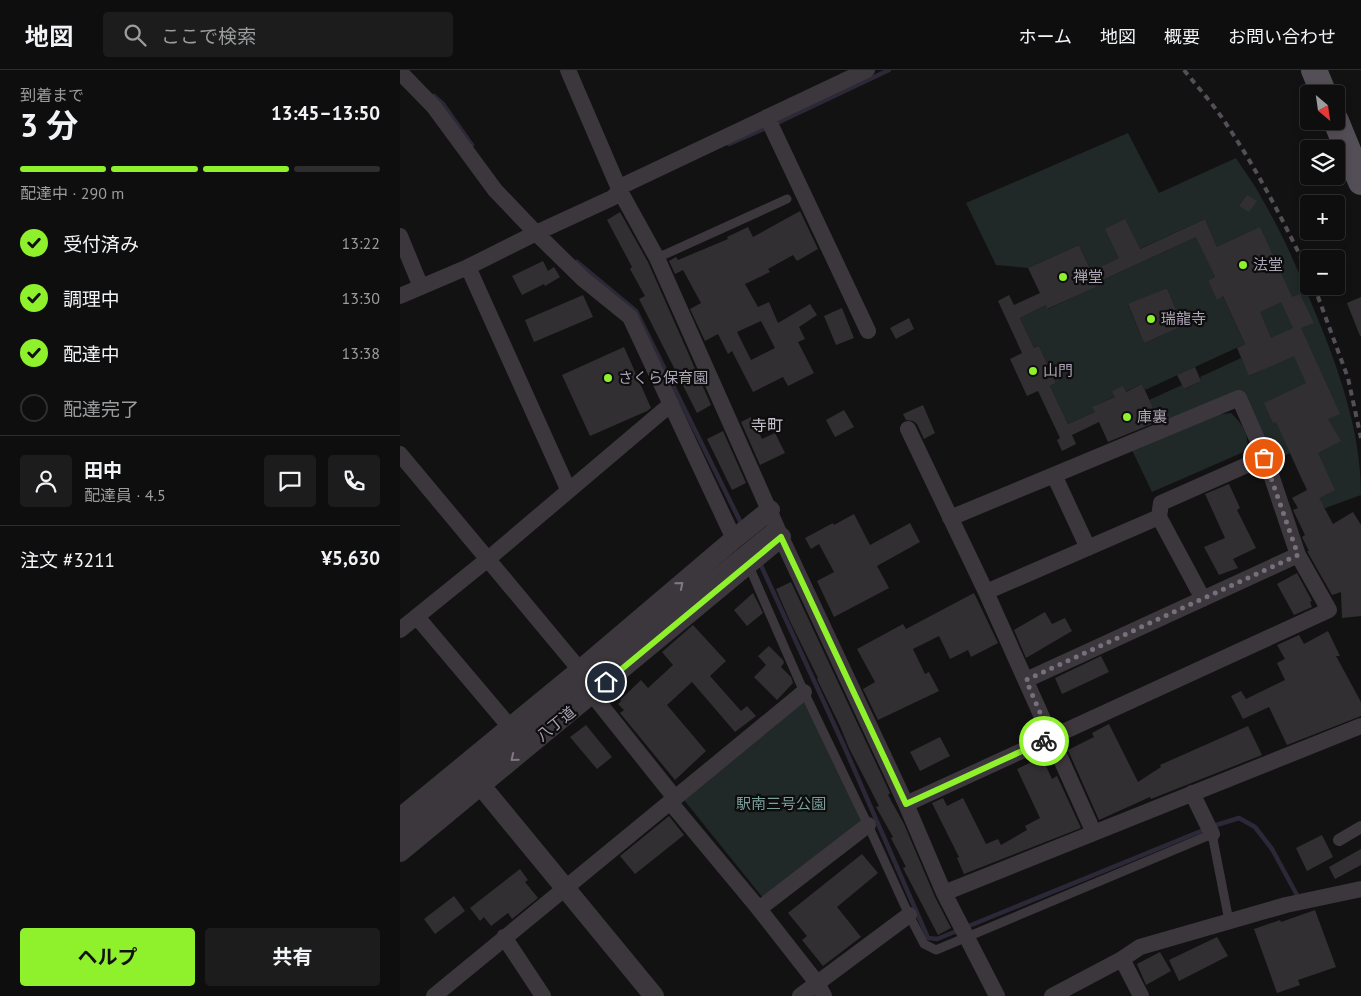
<!DOCTYPE html>
<html lang="ja">
<head>
<meta charset="utf-8">
<style>
	body { margin:0; font-family:"PT Sans","Noto Sans JP",sans-serif; background:#1c1c1c; color:#f1f3f6; height:100vh; display:flex; flex-direction:column; font-size:19px; white-space:nowrap }
	* { box-sizing:border-box; margin:0 }
	p { font-size:16px; color:#9b9c9e }
	.icon { flex:none; width:28px; height:28px; fill:none; stroke:currentColor; stroke-width:2; stroke-linecap:round; stroke-linejoin:round }
	.map { position:relative; flex:1; overflow:hidden }
	.panel { display:flex; flex-direction:column; background:#0e0e0e; width:400px }
	.panel>* { flex:none }
	.needle { width:32px; rotate:151deg }
	.buttons { position:absolute; left:900px; top:15px; display:grid; gap:10px }
	.buttons a { display:grid; place-items:center; width:45px; height:45px; border-radius:5px; background:#0e0e0e; box-shadow:0 2px 8px #0003,0 0 0 1px #2e2e2e; font-size:25px }
	.pin { position:absolute; display:grid; place-items:center; width:42px; height:42px; color:#fff; margin:-21px; border:2px solid #fff; border-radius:50%; box-shadow:0 1px 5px #0007 }
	.courier { position:absolute; display:grid; place-items:center; width:50px; height:50px; margin:-25px; border:4px solid #8ef12c; border-radius:50%; background:#fff; color:#222; box-shadow:0 1px 6px #0007 }
	.overview em { font-style:normal; font-weight:700 }
	.overview div { display:flex; flex-direction:column-reverse }
	.overview { display:flex; align-items:center; justify-content:space-between; height:85px; padding:0 20px }
	h1 { font-size:32px; font-weight:700; line-height:38px }
	.bar { display:grid; grid-template-columns:repeat(4,1fr); gap:8px 5px; align-content:center; height:60px; padding:0 20px }
	.bar i { height:6px; border-radius:4px; background:#2e2e2e }
	.bar .selected { background:#8ef12c }
	.bar p { grid-column:span 4 }
	.line { display:flex; align-items:center; gap:12px; padding:0 20px; border-top:1px solid #2e2e2e }
	.line div { flex:1 }
	.round { display:grid; place-items:center; flex:none; width:52px; height:52px; border-radius:5px; background:#1c1c1c }
	ol { padding:0 20px; list-style:none }
	li { display:flex; align-items:center; gap:15px; height:55px }
	li p { margin-inline-start:auto }
	li .icon { padding:5px; border-radius:50%; background:#8ef12c; color:#111; stroke-width:4 }
	li:last-child { color:#9b9c9e }
	li i { width:28px; height:28px; border:2px solid #2e2e2e; border-radius:50% }
	.button { display:flex; gap:10px; margin-top:auto; padding:10px 20px }
	.button a { flex:1; height:58px; border-radius:5px; background:#8ef12c; color:#111; font-size:20px; font-weight:700; line-height:58px; text-align:center }
	.button a+a { background:#1c1c1c; color:#f1f3f6 }
	header { display:flex; align-items:center; gap:30px; box-sizing:border-box; height:70px; padding:0 25px; background:#0e0e0e; border-bottom:1px solid #2e2e2e }
	header strong { font-size:24px }
	nav { display:flex; gap:28px; margin-inline-start:auto; font-size:18px }
	.search { width:350px; height:45px; background:#1c1c1c; display:flex; align-items:center; gap:12px; box-sizing:border-box; padding:0 18px; border-radius:5px; color:#9b9c9e; font-size:19px }
	main { display:flex; flex:1; min-height:0 }
	.map>svg:first-child { display:block }
</style>
</head>
<body>
<header>
<strong>地図</strong>
<div class="search"><svg class="icon" aria-label="search" viewBox="0 0 24 24"><circle cx="10" cy="10" r="6"/><path d="M15 15l6 6"/></svg>ここで検索</div>
<nav><a>ホーム</a><a>地図</a><a>概要</a><a>お問い合わせ</a></nav>
</header>
<main>
<section class="panel">
<div class="overview"><div><h1>3 分</h1><p>到着まで</p></div><em>13:45–13:50</em></div>
<div class="bar"><i class="selected"></i><i class="selected"></i><i class="selected"></i><i></i><p>配達中 · 290 m</p></div>
<ol>
<li><svg class="icon" aria-label="check" viewBox="0 0 24 24"><path d="M5 12l5 5 9-10"/></svg>受付済み<p>13:22</p></li>
<li><svg class="icon" aria-label="check" viewBox="0 0 24 24"><path d="M5 12l5 5 9-10"/></svg>調理中<p>13:30</p></li>
<li><svg class="icon" aria-label="check" viewBox="0 0 24 24"><path d="M5 12l5 5 9-10"/></svg>配達中<p>13:38</p></li>
<li><i></i>配達完了</li>
</ol>
<div class="line" style="height:90px"><a class="round"><svg class="icon" aria-label="person" viewBox="0 0 24 24"><circle cx="12" cy="8" r="4"/><path d="M4 21q1-7 8-7t8 7"/></svg></a><div><b>田中</b><p>配達員 · 4.5</p></div><a class="round"><svg class="icon" aria-label="chat" viewBox="0 0 24 24"><path d="M4 5h16v11H9l-5 4z"/></svg></a><a class="round"><svg class="icon" aria-label="phone" viewBox="0 0 24 24"><path d="M5 4h4l2 5-3 2q2 4 5 5l2-3 5 2v4C11 20 4 13 5 4z"/></svg></a></div>
<div class="line" style="height:65px"><div>注文 #3211</div><b>¥5,630</b></div>
<div class="button"><a>ヘルプ</a><a>共有</a></div>
</section>
<div class="map">
<svg width="961" height="926" viewBox="0 0 961 926">
	<rect width="100%" height="100%" fill="#131213"/>
	<!-- green -->
	<path fill="#202828" fill-rule="evenodd" d="M728,63L759,123L836,88C844,101 854,113 861,127C882,162 898,200 913,237C938,297 961,360 961,425L920,440L902,410L890,383L871,391L842,322L760,353L749,330L782,315L785,319L801,311L800,307L841,288L850,306L868,297L805,149L691,201L679,175L628,198L596,195L566,133Z
		M800,165L804,183L815,207L808,210L817,229L823,226L845,274L745,320L742,314L693,337L695,342L668,354L650,316L656,313L639,276L634,278L620,248L646,235L648,239L697,216L696,213ZM767,218L783,256L744,273L728,235Z
		M831,343C842,353 851,367 846,381L752,422L731,378L815,345Z
		M404,632L464,752L363,828L284,730Z"/>
	<g fill="none" stroke-linecap="round" stroke-linejoin="round">
		<!-- stream -->
		<path stroke="#2c2837" stroke-width="4.5" d="M34,26L43,34L72,75
			M375,54L489,0
			M329,74L368,57
			M177,192L236,241L343,457
			M359,491L444,676L528,868L537,869L806,759
			M813,756L839,748L855,757L872,779L897,825"/>
	</g>
	<!-- building -->
	<path fill="#322f32" fill-rule="evenodd" d="M847,125L857,131L849,142L839,136Z
		M400,141L418,179L397,191L393,185L368,199L370,202L345,214L358,237L369,232L378,253L410,234L417,245L399,257L405,269L398,272L414,303L388,316L383,307L353,322L332,281L328,284L318,264L305,271L290,239L301,233L283,200L275,204L269,191L276,187L278,190L328,169L327,167L348,157L353,167ZM361,251L375,278L351,290L337,262Z
		M220,142L248,192L311,335L297,343L239,229L245,226L230,199L232,197L207,150Z
		M725,149L740,179L805,149L817,177L860,157L892,227L900,224L914,253L901,258L940,344L928,349L941,371L918,383L935,420L919,428L933,454L953,442L961,455V546L942,548L941,522L932,525L907,481H909L902,467L905,465L893,440L898,438L892,428L907,420L876,352L873,353L864,333L906,313L894,286L849,306L837,278L845,274L823,226L817,230L808,210L815,207L796,167L696,213L698,216L647,239L646,235L620,248L634,278L639,276L656,313L650,316L668,354L695,342L692,337L715,327L712,321L723,316L726,322L742,314L759,351L708,372L699,352L672,365L676,374L662,381L657,370L660,368L638,321L627,326L610,289L622,283L598,231L609,225L614,235L640,223L628,198L679,175L691,201L719,188L705,159ZM881,232L893,258L871,268L860,242Z
		M143,191L148,201L154,197L160,207L145,216L144,214L122,225L112,206Z
		M767,218L783,256L744,273L728,234Z
		M183,225L193,247L134,272L125,250Z
		M961,227V266H960L947,233Z
		M442,238L454,268L436,275L424,246Z
		M509,248L514,259L496,269L490,258Z
		M224,277L251,338L247,341L190,366L162,305Z
		M795,297L801,311L784,319L777,305Z
		M523,335L535,363L524,369L517,354L513,351L506,350L503,344Z
		M444,340L454,357L435,367L426,350Z
		M351,347L362,369L375,363L385,383L360,395L341,352Z
		M323,361L346,413L332,420L307,369Z
		M829,414L840,438L837,440L856,478L833,489L838,498L819,505L804,477L825,468L805,424Z
		M454,444L470,475L510,453L520,472L477,496L489,518L434,547L417,511L434,502L419,474L411,479L405,468L433,453L434,455Z
		M897,503L912,531L910,532L912,537L894,545L877,514Z
		M391,512L490,723L488,725L504,754L535,827L551,858L538,865L503,798L506,797L491,768L493,767L476,737L479,736L449,678L440,656L417,609L418,608L390,551L376,519Z
		M353,523L363,543L347,556L334,540Z
		M574,523L598,573L571,587L568,580L550,589L539,566L513,579L525,604L529,602L539,621L478,650L463,619L475,612L457,579L503,554L506,559Z
		M645,542L652,554L665,548L672,561L626,588L614,560Z
		M293,555L326,591L310,606L341,641L347,636L356,646L335,662L292,612L267,635L306,681L275,710L220,643L224,640L218,634L221,631L220,630L241,610L248,618L273,595L262,582Z
		M928,561L940,586H936L961,632V646L887,675L869,637L843,649L831,626L841,621L846,629L885,610L877,593L885,589L877,575L899,565L904,574Z
		M369,576L383,590L384,593L381,597L391,607L393,613L377,630L354,607L366,595L358,586Z
		M701,586L709,602L662,624L655,608Z
		M709,654L738,712L761,697L760,695L848,656L862,685L751,729L750,727L699,750L668,680L694,667L692,663Z
		M186,655L212,687L197,699L170,667Z
		M540,667L550,686L520,701L510,682Z
		M642,687L652,709L657,706L681,758L564,804L557,788L559,787L532,733L543,728L547,736L563,728L586,774L598,769L601,775L627,760L625,756L640,748L617,699Z
		M269,746L284,765L235,804L220,786Z
		M922,765L933,787L907,801L896,778Z
		M961,779V795L935,809L929,797Z
		M462,784L478,803L437,837L461,867L423,896L402,870L407,866L388,843Z
		M120,799L128,810L125,812L138,828L112,849L108,843L91,856L84,847L80,851L70,838Z
		M54,826L65,841L35,864L24,849Z
		M915,840L936,897L898,910L900,915L877,923L854,859L880,850L881,852Z
		M817,867L828,886L779,911L769,890Z
		M760,882L771,901L746,915L737,894Z"/>
	<g fill="none" stroke-linecap="round" stroke-linejoin="round">
		<!-- service -->
		<path stroke="#3c373d" stroke-width="9" d="M257,188L387,129
			M348,494L404,622L468,755L509,845L524,874L536,880L812,764L829,851"/>
		<!-- pedestrian -->
		<path stroke="#3c373d" stroke-width="12" d="M0,765L127,658L376,456
			M939,770L961,757"/>
		<!-- minor -->
		<path stroke="#3c373d" stroke-width="16" d="M168,0L220,121L257,188L381,467L506,734L544,823L597,926
			M0,2L34,37L95,120L136,163L183,209L230,247L334,469
			M367,47L468,261
			M0,166L21,217
			M68,197L168,419
			M0,226L68,197L136,163L212,128L220,121L224,115L467,0
			M508,359L586,522L694,763
			M0,384L180,600
			M654,405L839,328L865,387
			M759,447L803,529
			M550,448L654,405L688,478
			M17,547L110,657
			M0,560L88,489L271,334
			M626,610L898,485
			M192,624L275,728
			M792,723L812,764
			M270,732L359,839L417,913L424,926
			M506,734L929,540L898,485L865,387L761,433L759,447L586,522
			M544,823L961,656
			M359,839L468,755
			M104,867L143,926
			M722,889L741,926
			M34,926L404,622
			M400,926L509,845
			M652,926L722,889L740,877L886,835L961,819"/>
		<!-- tertiary -->
		<path stroke="#3c373d" stroke-width="20" d="M73,706L254,926
			M0,748L180,600L334,469L370,440
			M0,782L381,467"/>
		<!-- primary -->
		<path stroke="#544f57" stroke-width="26" d="M914,0L924,24
			M936,51L961,112"/>
		<!-- rail -->
		<path stroke="#544f57" stroke-width="4" stroke-dasharray="6 5" stroke-linecap="butt" d="M784,0C795,14 807,27 818,42C854,93 882,148 909,204
			M914,216L948,308L961,368"/>
	</g>
	<!-- one-way arrows -->
	<defs><path id="oneway-chevron" d="M-2-3.5L2.5 0L-2 3.5" fill="none" stroke-width="1.6" stroke-linecap="round" stroke-linejoin="round" transform="scale(1.25)"/></defs>
	<g stroke="#7f7884">
		<use href="#oneway-chevron" transform="translate(280 515) rotate(-40)"/>
		<use href="#oneway-chevron" transform="translate(114 688) rotate(141)"/>
	</g>
	<g fill="none" stroke-linecap="round" stroke-linejoin="round">
		<!-- done -->
		<path stroke="#76707c" stroke-width="5" stroke-dasharray="0 9" d="M644,671L651,668L626,610L898,485L864,388"/>
		<!-- route -->
		<path stroke="#8ef12c" stroke-width="6" d="M206,612L381,467L506,734L644,671"/>
	</g>
	<!-- markers -->
	<g fill="#8ef12c" stroke="#0e0d0e" stroke-width="2">
		<circle cx="843" cy="195" r="5"/>
		<circle cx="663" cy="207" r="5"/>
		<circle cx="751" cy="249" r="5"/>
		<circle cx="633" cy="301" r="5"/>
		<circle cx="208" cy="308" r="5"/>
		<circle cx="727" cy="347" r="5"/>
	</g>
	<g text-anchor="middle" stroke-width="4.5" stroke-linejoin="round" paint-order="stroke">
		<!-- poi labels -->
		<g font-size="15" fill="#aca3b4" stroke="#0e0d0e" text-anchor="start">
			<text x="853" y="200">法堂</text>
			<text x="673" y="212">禅堂</text>
			<text x="761" y="254">瑞龍寺</text>
			<text x="643" y="306">山門</text>
			<text x="218" y="313">さくら保育園</text>
			<text x="737" y="352">庫裏</text>
		</g>
		<!-- street labels -->
		<g font-size="15" fill="#aca3b4" stroke="#0e0d0e">
			<text transform="translate(156 654) rotate(-39)" y="5">八丁道</text>
		</g>
		<!-- park labels -->
		<g font-size="15" fill="#7a9f9b" stroke="#0e0d0e">
			<text x="381" y="739">駅南三号公園</text>
		</g>
		<!-- neighbourhood labels -->
		<g font-size="16" fill="#cbc4d0" stroke="#0e0d0e">
			<text x="367" y="361">寺町</text>
		</g>
	</g>
</svg>
<div class="buttons">
<a><svg class="needle" viewBox="-14 -14 28 28"><path d="M0-13l5 13h-10z" fill="#e53935"/><path d="M0 13l5-13h-10z" fill="#9b9c9e"/></svg></a>
<a><svg class="icon" aria-label="layers" viewBox="0 0 24 24"><path d="M12 4l9 5-9 5-9-5zM3 14l9 5 9-5"/></svg></a>
<a>+</a>
<a>−</a>
</div>
<div class="pin" style="left:864px;top:388px;background:#ea580c"><svg class="icon" aria-label="bag" viewBox="0 0 24 24"><path d="M5 8h14l-1 12H6zM9 8a3 3 0 0 1 6 0"/></svg></div>
<div class="pin" style="left:206px;top:612px;background:#1f2937"><svg class="icon" aria-label="home" viewBox="0 0 24 24"><path d="M3 11l9-7 9 7M6 9v11h12V9"/></svg></div>
<div class="courier" style="left:644px;top:671px"><svg class="icon" aria-label="bike" viewBox="0 0 24 24"><circle cx="6" cy="16" r="4"/><circle cx="18" cy="16" r="4"/><path d="M6 16l4-8h5l3 8M10 8l3 8H6M13 5h3"/></svg></div>
</div>
</main>
</body>
</html>
